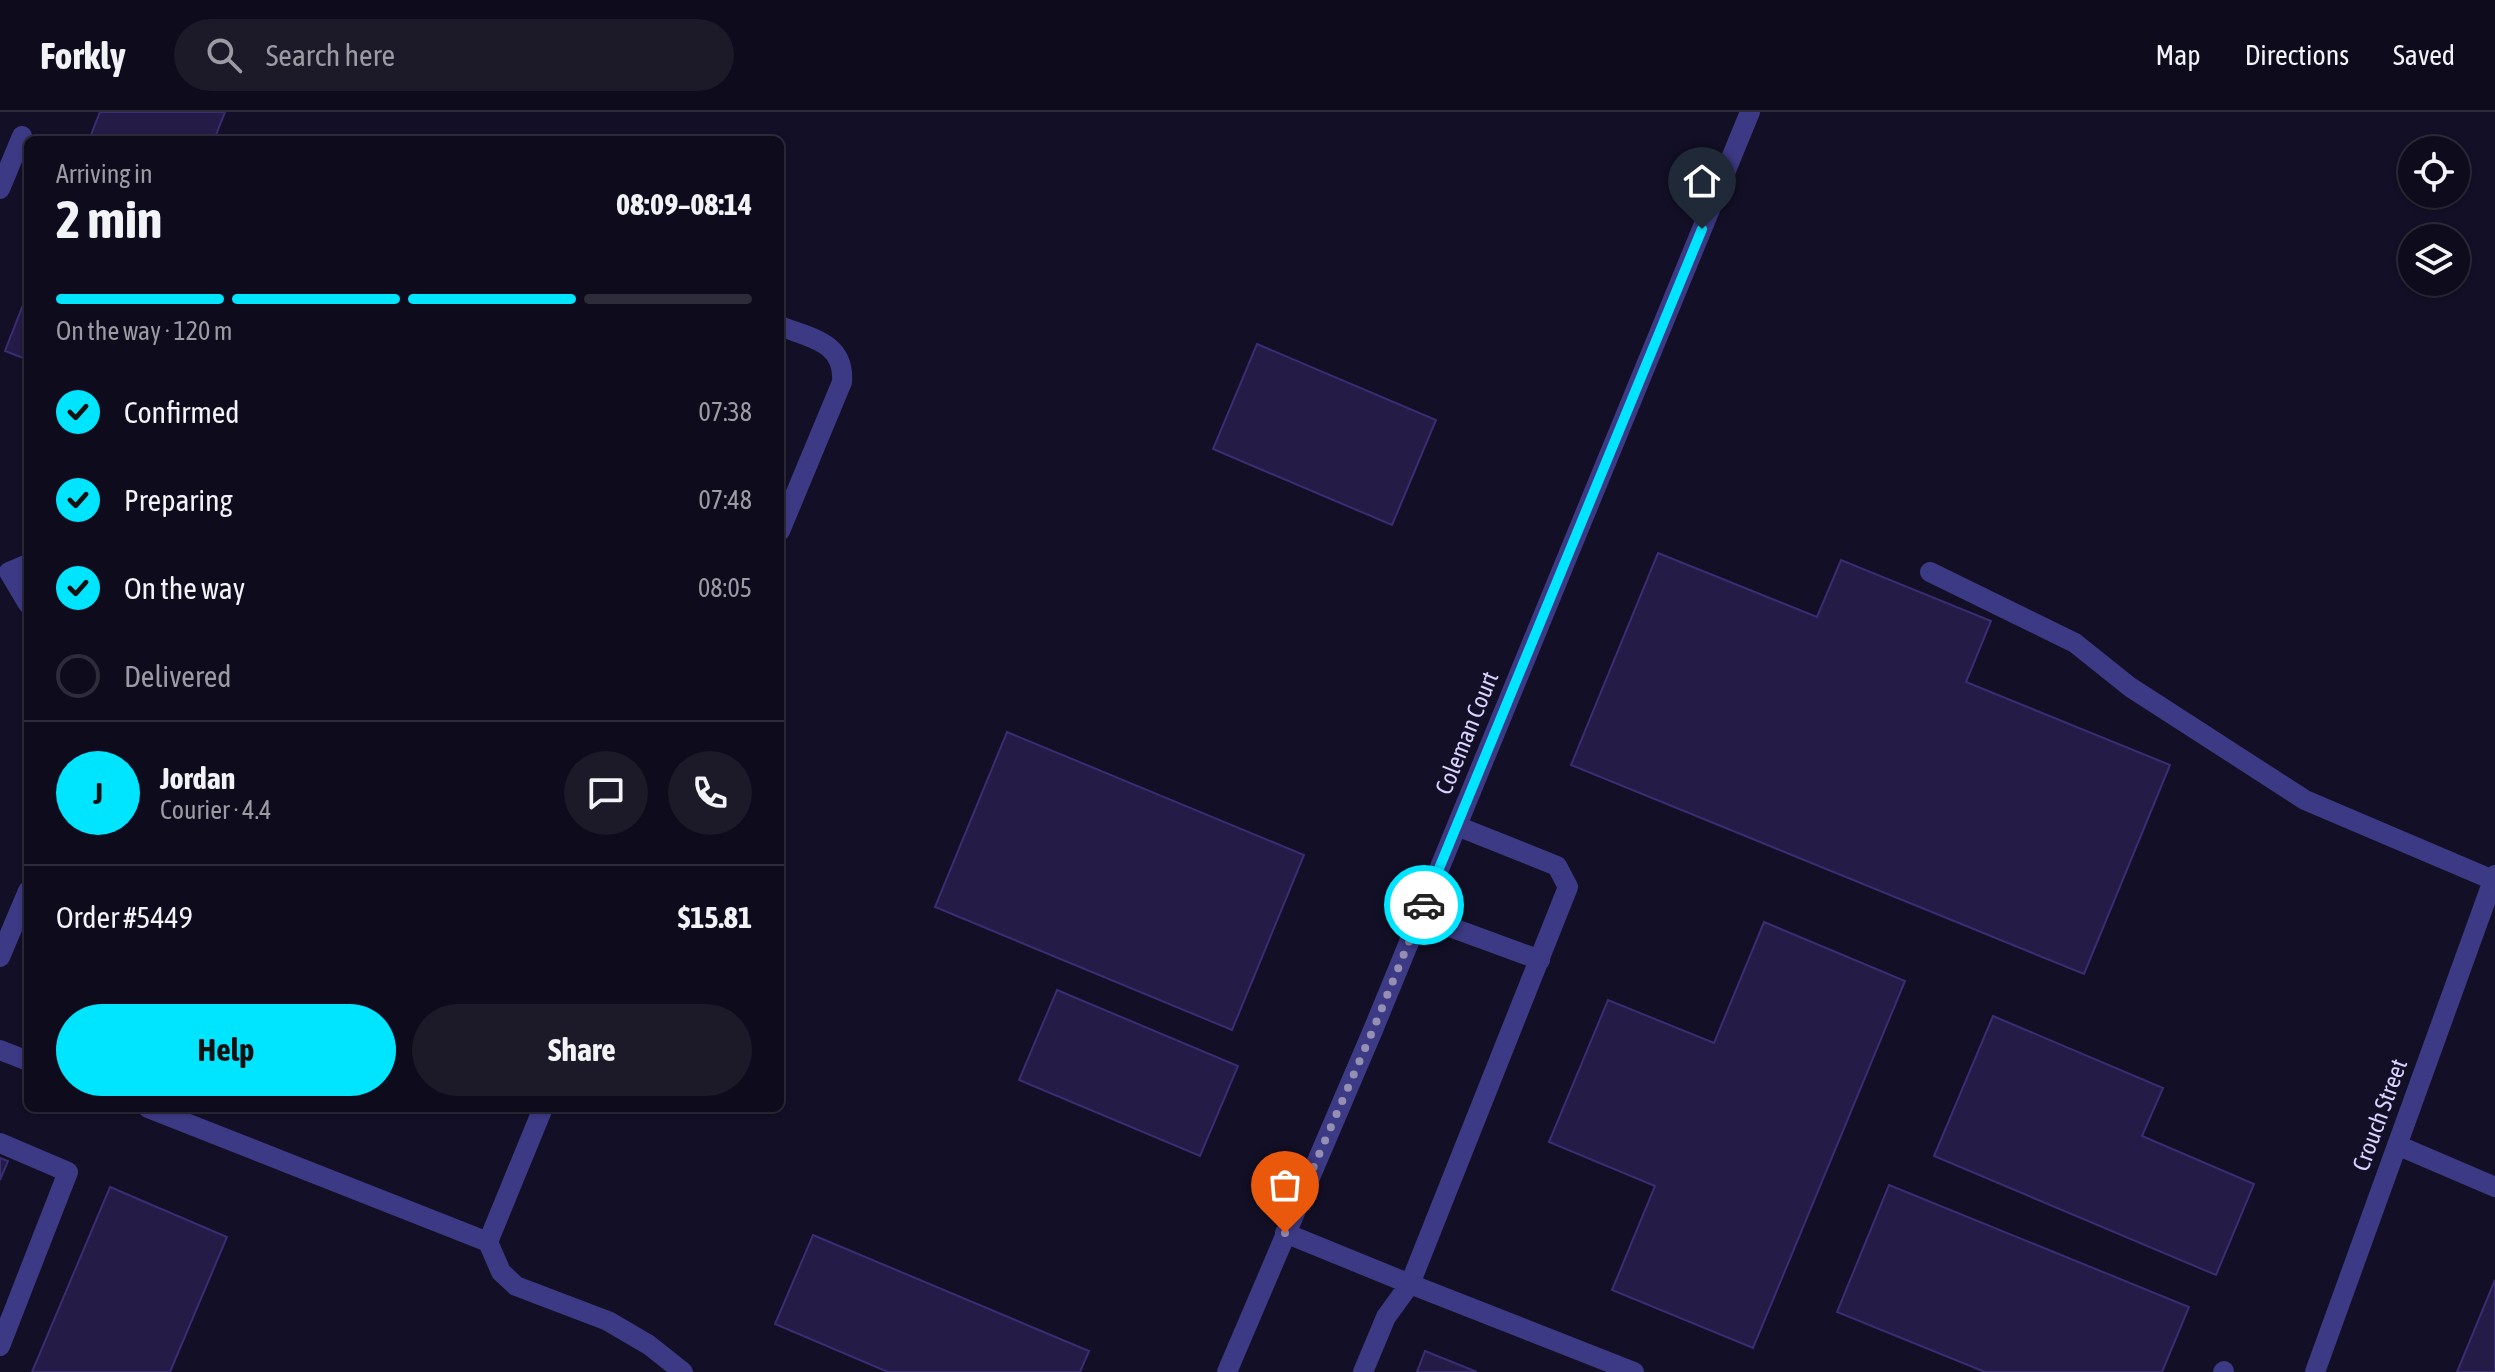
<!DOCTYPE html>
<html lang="en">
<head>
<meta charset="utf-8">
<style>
	body { margin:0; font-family:"Asap Condensed",sans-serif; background:#1c1929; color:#f1f3f6; height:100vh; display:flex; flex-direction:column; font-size:30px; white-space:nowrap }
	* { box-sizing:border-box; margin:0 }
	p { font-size:26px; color:#9b9ba3 }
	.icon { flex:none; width:44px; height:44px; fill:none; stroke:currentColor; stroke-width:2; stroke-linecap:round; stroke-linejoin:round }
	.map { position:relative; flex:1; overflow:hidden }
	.details { position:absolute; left:24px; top:24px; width:760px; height:976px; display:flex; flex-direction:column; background:#0e0b1c; border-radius:12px; box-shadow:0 2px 6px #0004,0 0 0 2px #2e2b3b }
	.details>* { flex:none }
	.fabs { position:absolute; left:2398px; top:24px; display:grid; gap:16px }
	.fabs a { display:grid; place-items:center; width:72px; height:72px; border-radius:50%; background:#0e0b1c; box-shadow:0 2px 6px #0004,0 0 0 2px #2e2b3b; font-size:40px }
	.pin { position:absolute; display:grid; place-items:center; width:68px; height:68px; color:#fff; margin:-82px -34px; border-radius:50% 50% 50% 0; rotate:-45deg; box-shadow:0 0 8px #0007 }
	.pin .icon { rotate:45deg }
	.courier { position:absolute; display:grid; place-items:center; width:80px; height:80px; margin:-40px; border:6px solid #00e5ff; border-radius:50%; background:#fff; color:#222; box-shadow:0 2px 10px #0007 }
	.summary em { font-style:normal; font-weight:700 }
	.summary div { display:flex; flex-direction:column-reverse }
	.summary { display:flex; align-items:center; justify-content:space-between; height:136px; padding:0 32px }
	h1 { font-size:52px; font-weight:700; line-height:60px }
	.bar { display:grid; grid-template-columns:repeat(4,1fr); gap:12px 8px; align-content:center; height:96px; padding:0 32px }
	.bar i { height:10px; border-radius:6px; background:#2e2b3b }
	.bar .current { background:#00e5ff }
	.bar p { grid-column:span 4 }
	.line { display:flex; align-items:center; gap:20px; padding:0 32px; border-top:2px solid #2e2b3b }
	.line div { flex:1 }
	.round { display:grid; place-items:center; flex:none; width:84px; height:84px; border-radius:42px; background:#1c1929 }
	ol { padding:0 32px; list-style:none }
	li { display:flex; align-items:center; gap:24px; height:88px }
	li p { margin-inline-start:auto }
	li .icon { padding:8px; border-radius:50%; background:#00e5ff; color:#111; stroke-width:4 }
	li:last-child { color:#9b9ba3 }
	li i { width:44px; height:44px; border:4px solid #2e2b3b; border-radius:50% }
	.cta { display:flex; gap:16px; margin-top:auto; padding:16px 32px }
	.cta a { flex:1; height:92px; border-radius:48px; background:#00e5ff; color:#111; font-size:32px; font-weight:700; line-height:92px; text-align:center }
	.cta a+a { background:#1c1929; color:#f1f3f6 }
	header { display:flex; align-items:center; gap:48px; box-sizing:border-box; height:112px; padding:0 40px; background:#0e0b1c; border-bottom:2px solid #2e2b3b }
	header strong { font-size:38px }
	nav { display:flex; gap:44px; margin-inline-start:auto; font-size:28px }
	.search { width:560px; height:72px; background:#1c1929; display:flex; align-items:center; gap:20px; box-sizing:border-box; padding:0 28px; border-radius:44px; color:#9b9ba3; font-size:30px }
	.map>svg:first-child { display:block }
</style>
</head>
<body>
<header>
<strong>Forkly</strong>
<div class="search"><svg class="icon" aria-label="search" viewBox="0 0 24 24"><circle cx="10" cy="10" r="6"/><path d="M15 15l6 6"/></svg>Search here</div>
<nav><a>Map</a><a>Directions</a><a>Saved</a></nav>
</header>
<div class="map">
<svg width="2495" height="1260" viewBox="0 0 2495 1260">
	<rect width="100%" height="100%" fill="#130f26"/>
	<!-- building -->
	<path fill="#241b47" stroke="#3b2d73" stroke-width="2" d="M100,0H225L214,28H89Z
		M28,180V248L5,239Z
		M1257,232L1436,308L1392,413L1213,337Z
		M1658,441L1817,505L1841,448L1991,509L1966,570L2170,653L2084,862L1571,653Z
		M1007,620L1304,743L1232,918L935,795Z
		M1764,810L1905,869L1753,1236L1612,1178L1655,1074L1549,1030L1608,888L1714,931Z
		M1057,878L1238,954L1200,1044L1019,968Z
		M1993,904L2163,976L2142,1024L2254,1072L2216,1163L1934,1044Z
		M0,1046L8,1049L0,1068Z
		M1889,1073L2189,1195L2162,1260H1985L1837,1200Z
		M110,1075L227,1125L170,1260H32Z
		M813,1123L1089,1239L1080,1260H888L775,1212Z
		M2495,1168V1260H2457Z
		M1425,1239L1477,1260H1417Z"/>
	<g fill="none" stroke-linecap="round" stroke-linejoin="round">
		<!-- minor -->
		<path stroke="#3d3a85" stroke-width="20" d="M0,77L22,24
			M780,214C810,226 845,230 842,270L780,419
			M9,460L28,492
			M9,460L28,452
			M1930,460L2075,531L2130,575L2305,688L2493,768
			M1420,804L1540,848
			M0,845L28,779
			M0,938L28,949
			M148,996L488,1130L501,1160L516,1174L608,1209L649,1233L683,1260
			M0,1031L68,1060L0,1234
			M2397,1033L2495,1075
			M1285,1121L1410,1172L1634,1260
			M488,1130L543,996
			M1227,1260L1373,918L1750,0
			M1363,1260L1386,1205L1410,1172L1568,775L1557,754L1457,714
			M2223,1260L2224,1259
			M2315,1260L2495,763"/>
	</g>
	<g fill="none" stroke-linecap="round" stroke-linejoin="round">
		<!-- done -->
		<path stroke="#948fb3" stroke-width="8" stroke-dasharray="0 14.4" d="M1285,1121L1373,918L1424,793"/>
		<!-- route -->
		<path stroke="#00e5ff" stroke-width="10" d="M1424,793L1702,117"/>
	</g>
	<g text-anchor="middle" stroke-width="6" stroke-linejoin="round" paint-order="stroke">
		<!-- street labels -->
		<g font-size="24" fill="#d9d4ff" stroke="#130f26">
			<text transform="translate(1467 621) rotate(-68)" y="8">Coleman Court</text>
			<text transform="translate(2380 1003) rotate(-70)" y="8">Crouch Street</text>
		</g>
	</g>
</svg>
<div class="fabs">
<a><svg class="icon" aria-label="locate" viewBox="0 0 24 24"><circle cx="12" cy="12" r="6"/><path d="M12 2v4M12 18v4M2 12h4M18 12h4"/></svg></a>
<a><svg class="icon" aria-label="layers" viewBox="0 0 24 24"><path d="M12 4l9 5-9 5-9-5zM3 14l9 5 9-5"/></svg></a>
</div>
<div class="pin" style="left:1285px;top:1121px;background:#ea580c"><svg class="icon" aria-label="bag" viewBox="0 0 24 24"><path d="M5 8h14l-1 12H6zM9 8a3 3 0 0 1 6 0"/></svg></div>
<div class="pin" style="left:1702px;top:117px;background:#1f2937"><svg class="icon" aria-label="home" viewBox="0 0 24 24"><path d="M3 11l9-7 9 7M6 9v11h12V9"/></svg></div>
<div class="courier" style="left:1424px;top:793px"><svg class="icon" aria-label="car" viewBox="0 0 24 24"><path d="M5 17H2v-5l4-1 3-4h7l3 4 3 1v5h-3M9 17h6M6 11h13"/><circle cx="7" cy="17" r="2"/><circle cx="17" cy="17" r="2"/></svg></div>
<section class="details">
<div class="summary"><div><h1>2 min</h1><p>Arriving in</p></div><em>08:09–08:14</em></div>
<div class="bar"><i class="current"></i><i class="current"></i><i class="current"></i><i></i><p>On the way · 120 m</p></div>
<ol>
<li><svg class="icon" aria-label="check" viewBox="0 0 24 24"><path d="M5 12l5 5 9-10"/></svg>Confirmed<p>07:38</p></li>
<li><svg class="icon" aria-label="check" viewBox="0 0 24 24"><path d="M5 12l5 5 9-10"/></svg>Preparing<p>07:48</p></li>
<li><svg class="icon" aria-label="check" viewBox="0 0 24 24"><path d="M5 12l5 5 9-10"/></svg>On the way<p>08:05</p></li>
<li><i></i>Delivered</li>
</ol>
<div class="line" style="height:144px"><b class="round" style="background:#00e5ff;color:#111">J</b><div><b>Jordan</b><p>Courier · 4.4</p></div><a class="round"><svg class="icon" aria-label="chat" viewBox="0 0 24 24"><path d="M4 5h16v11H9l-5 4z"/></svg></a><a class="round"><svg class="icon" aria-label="phone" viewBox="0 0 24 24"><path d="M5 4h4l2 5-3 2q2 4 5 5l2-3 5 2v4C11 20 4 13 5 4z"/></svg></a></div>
<div class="line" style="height:104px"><div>Order #5449</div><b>$15.81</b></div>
<div class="cta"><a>Help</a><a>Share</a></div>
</section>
</div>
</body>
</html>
